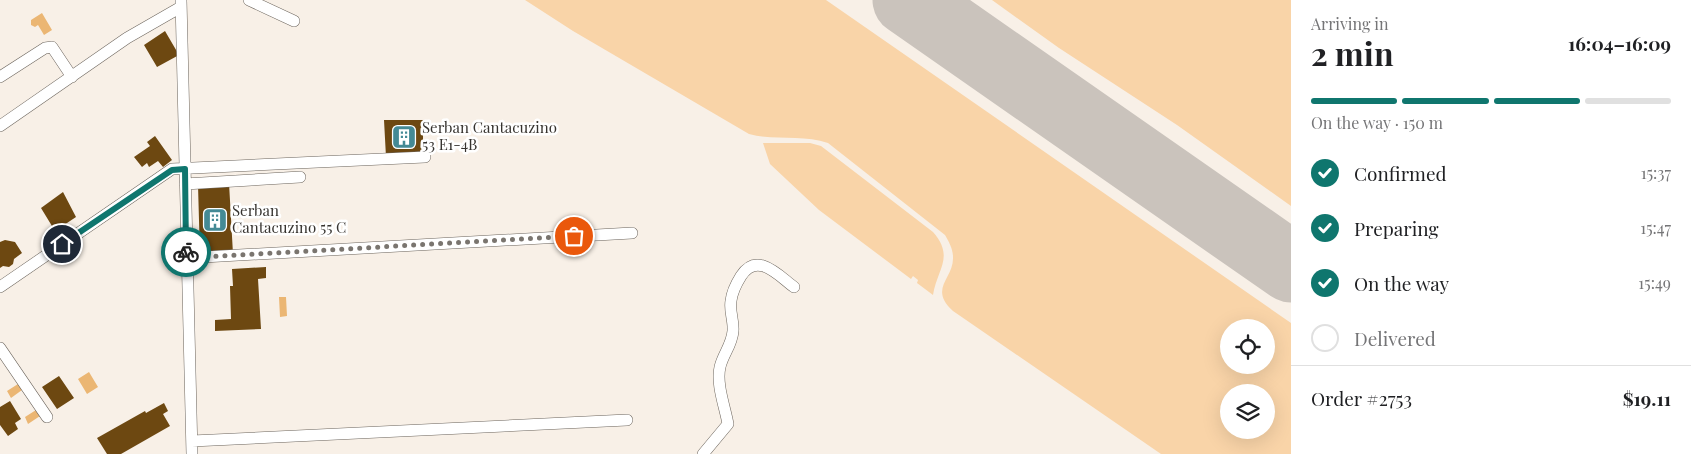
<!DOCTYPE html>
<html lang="en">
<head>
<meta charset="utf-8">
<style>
	body { margin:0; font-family:"Playfair Display",serif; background:#f6f6f6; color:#202124; height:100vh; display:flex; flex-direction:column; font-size:19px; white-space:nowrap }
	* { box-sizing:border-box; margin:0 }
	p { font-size:16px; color:#757577 }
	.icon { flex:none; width:28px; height:28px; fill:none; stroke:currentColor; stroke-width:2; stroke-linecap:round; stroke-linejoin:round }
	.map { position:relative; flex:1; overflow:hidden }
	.sheet { display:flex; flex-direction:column; background:#fff; width:400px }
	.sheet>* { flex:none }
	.buttons { position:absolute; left:1220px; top:319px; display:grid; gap:10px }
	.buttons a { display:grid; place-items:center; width:55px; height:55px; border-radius:50%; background:#fff; box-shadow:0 5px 20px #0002; font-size:25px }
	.pin { position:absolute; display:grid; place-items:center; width:42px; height:42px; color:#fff; margin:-21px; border:2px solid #fff; border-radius:50%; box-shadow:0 1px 5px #0007 }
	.courier { position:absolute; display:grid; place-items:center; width:50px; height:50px; margin:-25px; border:4px solid #0f766e; border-radius:50%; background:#fff; color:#222; box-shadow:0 1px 6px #0007 }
	.headline em { font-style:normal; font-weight:700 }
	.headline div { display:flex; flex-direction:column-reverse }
	.headline { display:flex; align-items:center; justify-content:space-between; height:85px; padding:0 20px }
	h1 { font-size:32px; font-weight:700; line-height:38px }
	.bar { display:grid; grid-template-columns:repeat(4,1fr); gap:8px 5px; align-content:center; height:60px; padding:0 20px }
	.bar i { height:6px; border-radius:4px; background:#e0e0e0 }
	.bar .active { background:#0f766e }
	.bar p { grid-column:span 4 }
	.line { display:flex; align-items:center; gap:12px; padding:0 20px; border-top:1px solid #e0e0e0 }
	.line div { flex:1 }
	ol { padding:0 20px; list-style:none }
	li { display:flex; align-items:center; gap:15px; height:55px }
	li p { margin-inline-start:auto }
	li .icon { padding:5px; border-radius:50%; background:#0f766e; color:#fff; stroke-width:4 }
	li:last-child { color:#757577 }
	li i { width:28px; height:28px; border:2px solid #e0e0e0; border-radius:50% }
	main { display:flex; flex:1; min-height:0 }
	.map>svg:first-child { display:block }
</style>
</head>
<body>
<main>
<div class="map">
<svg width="1291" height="454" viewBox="0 0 1291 454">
	<rect width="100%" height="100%" fill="#f8f0e7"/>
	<!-- green -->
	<path fill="#f9d4a8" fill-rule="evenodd" d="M525,0H826L1291,323V454H1161L953,311C928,288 954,279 953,257C953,249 949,242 945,235L828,143C803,134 775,141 749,134L573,31ZM1229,328H1266V365H1229ZM1266,392V430H1229V392Z
		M992,0H1291V206L1177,125L1059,48Z
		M763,143H810L821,146L933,232C955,257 937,269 933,295L917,283L918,280L913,276L911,279L819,210L770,164Z"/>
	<!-- water -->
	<path fill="#ebb673" d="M42,13L52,30L44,35L38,25L35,27L31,25V20Z
		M279,297H286L287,316L280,317Z
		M89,372L98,387L87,394L78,379Z
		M18,384L22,390L11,398L7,391Z
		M36,410L40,416L28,424L25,417Z"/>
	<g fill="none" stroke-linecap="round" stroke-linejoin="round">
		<!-- runway -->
		<path stroke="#cac3bc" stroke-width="71" d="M908,0L1291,267"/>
	</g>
	<!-- building -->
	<path fill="#6d4811" d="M165,31L179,55L157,67L144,45Z
		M384,120H423V154L386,157Z
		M155,136L172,160L163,167L158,161L149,167L147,163L142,167L134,157L150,146L147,142Z
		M229,183L233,254L200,256L198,185Z
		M63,192L76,217L55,231L41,208Z
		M5,240L15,242L22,253L14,259L13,264L9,267L3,266L0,268V242Z
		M266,267V278L258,279L261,329L215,331V320L231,319L230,286H233L232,269Z
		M59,376L74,398L57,409L42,387Z
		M10,401L21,419L15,423L18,429L8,436L0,425V407Z
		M164,403L168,411L163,414L170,426L121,454H107L97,438L145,411L146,413Z"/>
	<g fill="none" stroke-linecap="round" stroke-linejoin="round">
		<defs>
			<path id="minor" d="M181,0L192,454
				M249,0L294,21
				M0,77L45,48L52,47L72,77
				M0,126L127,38L181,7
				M185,184L300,177
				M186,258L632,233
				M0,287L172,169L425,157
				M0,348L47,417
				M192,441L627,420
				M703,454L728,424C725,407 716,384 720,367C723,354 732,345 733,331C734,321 729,310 731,301C732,291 736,284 741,276C757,251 778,275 794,287"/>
		</defs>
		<!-- minor casing -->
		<use href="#minor" stroke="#6c655d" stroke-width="12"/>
		<!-- minor -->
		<use href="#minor" stroke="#fff" stroke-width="11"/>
	</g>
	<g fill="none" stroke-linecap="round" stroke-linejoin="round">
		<!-- done -->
		<path stroke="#7a756f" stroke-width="5" stroke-dasharray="0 9" d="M186,252V258L574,236"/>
		<!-- route -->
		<path stroke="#0f766e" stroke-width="6" d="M62,244L172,170L185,169L186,252"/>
	</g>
	<!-- icons -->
	<defs>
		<symbol id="building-square" viewBox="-11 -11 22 22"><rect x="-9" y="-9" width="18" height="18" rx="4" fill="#448a95" stroke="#fff"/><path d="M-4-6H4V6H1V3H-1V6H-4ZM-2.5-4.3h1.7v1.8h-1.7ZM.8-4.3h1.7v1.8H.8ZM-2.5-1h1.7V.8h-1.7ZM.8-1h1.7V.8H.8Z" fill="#fff"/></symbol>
	</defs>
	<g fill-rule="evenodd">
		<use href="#building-square" x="390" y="123" width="28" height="28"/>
		<use href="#building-square" x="201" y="206" width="28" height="28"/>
	</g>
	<g text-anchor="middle" stroke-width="5" stroke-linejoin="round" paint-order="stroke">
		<!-- poi labels -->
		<g font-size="15" fill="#36332f" stroke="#fff" text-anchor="start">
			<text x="422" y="133">Serban Cantacuzino<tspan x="422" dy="17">53 E1-4B</tspan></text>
			<text x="232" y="216">Serban<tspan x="232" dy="17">Cantacuzino 55 C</tspan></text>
		</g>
	</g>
</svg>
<div class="buttons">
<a><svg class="icon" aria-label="locate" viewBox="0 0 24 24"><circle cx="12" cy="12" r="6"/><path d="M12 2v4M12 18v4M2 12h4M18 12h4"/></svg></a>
<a><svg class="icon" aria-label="layers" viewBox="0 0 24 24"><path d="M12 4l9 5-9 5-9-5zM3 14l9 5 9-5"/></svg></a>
</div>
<div class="pin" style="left:574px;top:236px;background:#ea580c"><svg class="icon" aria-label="bag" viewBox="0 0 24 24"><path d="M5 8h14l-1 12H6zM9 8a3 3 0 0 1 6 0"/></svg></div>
<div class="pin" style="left:62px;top:244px;background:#1f2937"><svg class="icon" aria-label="home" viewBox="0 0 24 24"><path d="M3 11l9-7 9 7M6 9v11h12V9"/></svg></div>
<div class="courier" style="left:186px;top:252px"><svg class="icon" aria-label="bike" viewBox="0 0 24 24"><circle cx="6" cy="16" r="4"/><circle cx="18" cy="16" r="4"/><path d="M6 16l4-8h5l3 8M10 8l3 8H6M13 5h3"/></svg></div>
</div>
<section class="sheet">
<div class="headline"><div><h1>2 min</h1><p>Arriving in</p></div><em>16:04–16:09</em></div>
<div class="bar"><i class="active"></i><i class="active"></i><i class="active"></i><i></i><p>On the way · 150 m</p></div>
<ol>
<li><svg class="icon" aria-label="check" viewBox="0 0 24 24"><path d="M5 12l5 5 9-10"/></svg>Confirmed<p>15:37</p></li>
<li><svg class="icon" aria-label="check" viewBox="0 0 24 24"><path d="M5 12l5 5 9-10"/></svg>Preparing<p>15:47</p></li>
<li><svg class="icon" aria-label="check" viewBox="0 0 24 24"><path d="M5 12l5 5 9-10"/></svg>On the way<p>15:49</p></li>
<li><i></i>Delivered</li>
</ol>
<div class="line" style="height:65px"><div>Order #2753</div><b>$19.11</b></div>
</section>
</main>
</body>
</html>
